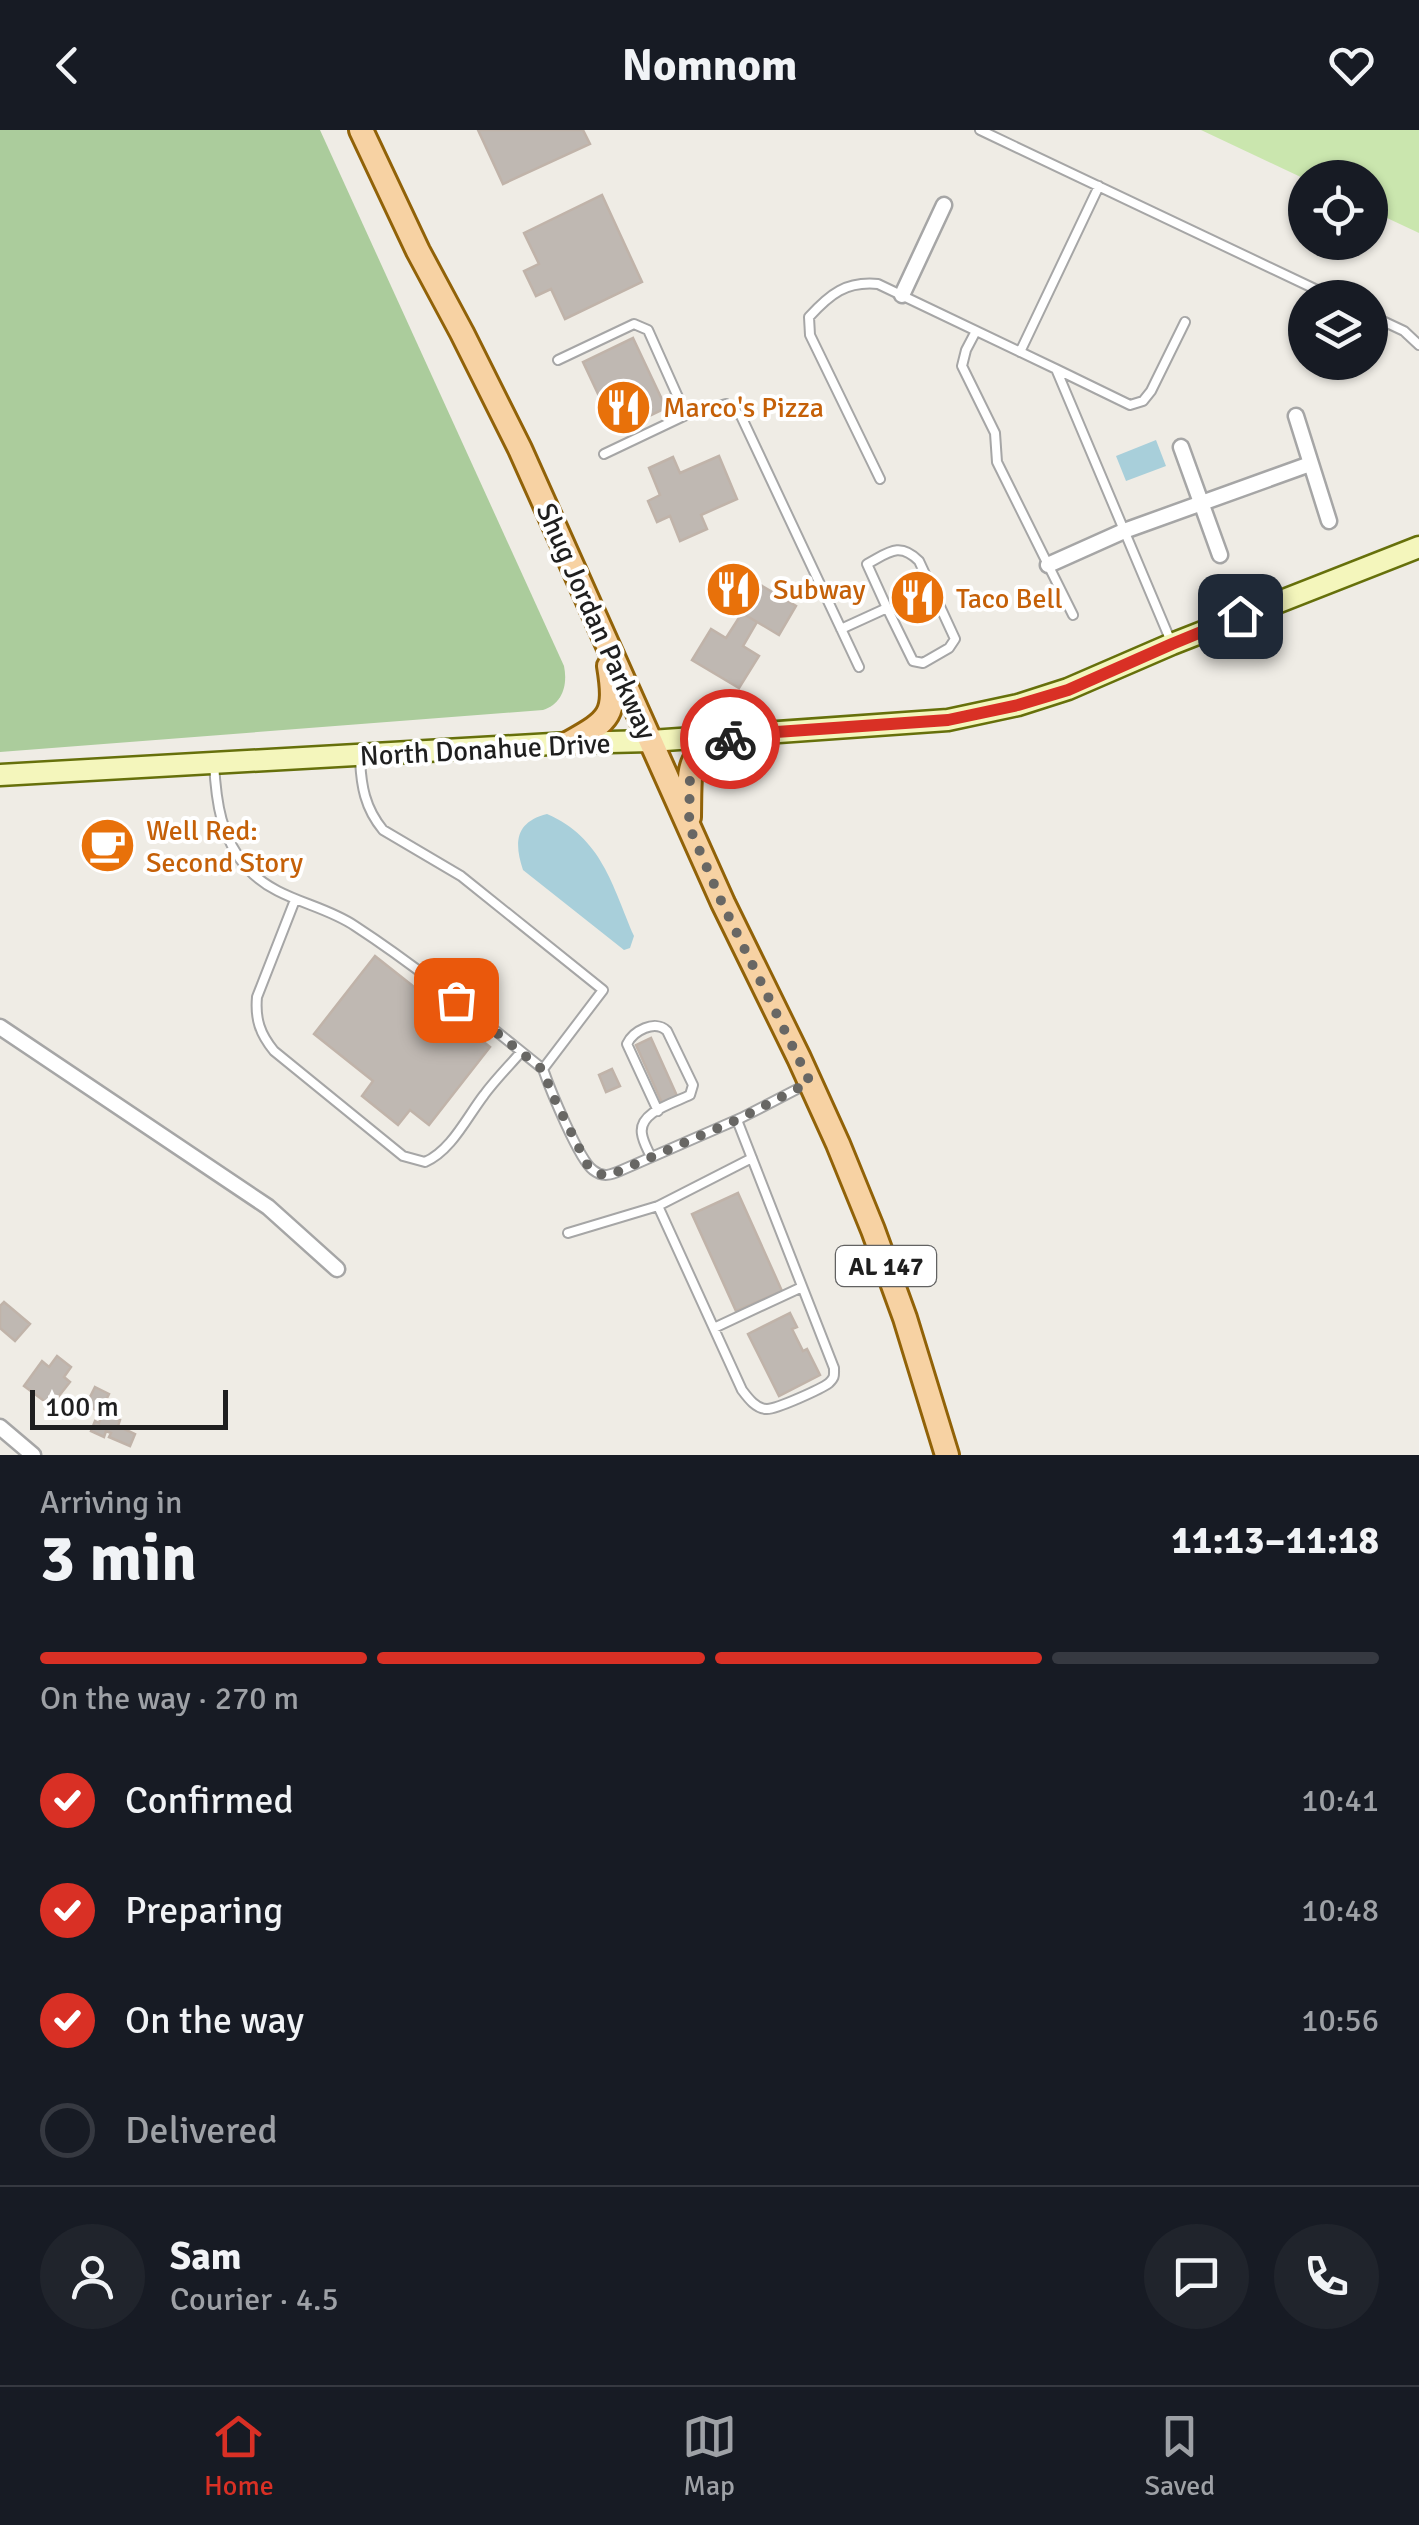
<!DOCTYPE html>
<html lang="en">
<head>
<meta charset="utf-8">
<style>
	body { margin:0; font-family:Signika,sans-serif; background:#20242c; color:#f1f3f6; height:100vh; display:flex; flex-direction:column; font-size:38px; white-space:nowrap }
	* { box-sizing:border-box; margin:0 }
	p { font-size:32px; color:#9ea1a6 }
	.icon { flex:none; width:55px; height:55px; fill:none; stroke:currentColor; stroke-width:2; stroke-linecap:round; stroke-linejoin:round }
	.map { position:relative; height:1325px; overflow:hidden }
	.sheet { display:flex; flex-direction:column; background:#171b24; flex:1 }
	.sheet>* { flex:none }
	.tools { position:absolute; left:1288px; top:30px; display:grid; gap:20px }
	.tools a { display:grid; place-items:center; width:100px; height:100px; border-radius:50%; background:#171b24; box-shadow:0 2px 8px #0004; font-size:50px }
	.scale { position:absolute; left:30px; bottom:25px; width:198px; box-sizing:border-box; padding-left:10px; border:5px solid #1f1f1f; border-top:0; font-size:28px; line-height:35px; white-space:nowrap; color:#1f1f1f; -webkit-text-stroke:8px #fff; paint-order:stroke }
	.pin { position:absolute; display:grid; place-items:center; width:85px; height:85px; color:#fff; margin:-42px; border-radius:20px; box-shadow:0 5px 15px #0006 }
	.courier { position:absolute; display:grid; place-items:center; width:100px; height:100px; margin:-50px; border:8px solid #d93025; border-radius:50%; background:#fff; color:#222; box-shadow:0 2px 12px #0007 }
	.head em { font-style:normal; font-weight:700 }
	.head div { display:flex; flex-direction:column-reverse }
	.head { display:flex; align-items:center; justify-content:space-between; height:170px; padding:0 40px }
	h1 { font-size:65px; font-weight:700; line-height:75px }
	.bar { display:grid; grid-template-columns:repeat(4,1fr); gap:15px 10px; align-content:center; height:120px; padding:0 40px }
	.bar i { height:12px; border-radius:8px; background:#363941 }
	.bar .active { background:#d93025 }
	.bar p { grid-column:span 4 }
	.line { display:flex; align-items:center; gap:25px; padding:0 40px; border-top:2px solid #363941 }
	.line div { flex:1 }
	.round { display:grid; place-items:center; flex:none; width:105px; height:105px; border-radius:52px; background:#20242c }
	ol { padding:0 40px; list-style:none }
	li { display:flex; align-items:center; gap:30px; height:110px }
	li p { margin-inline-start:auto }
	li .icon { padding:10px; border-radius:50%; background:#d93025; color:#fff; stroke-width:4 }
	li:last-child { color:#9ea1a6 }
	li i { width:55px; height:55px; border:5px solid #363941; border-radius:50% }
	header { display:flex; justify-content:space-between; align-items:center; height:130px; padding:0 40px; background:#171b24; font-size:45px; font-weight:700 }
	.tab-bar { display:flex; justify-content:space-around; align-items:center; height:140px; border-top:2px solid #363941; background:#171b24; font-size:28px; color:#9ea1a6 }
	.tab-bar a { display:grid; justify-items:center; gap:5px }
	.tab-bar .active { color:#d93025 }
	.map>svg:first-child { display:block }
</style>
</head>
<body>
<header><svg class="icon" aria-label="back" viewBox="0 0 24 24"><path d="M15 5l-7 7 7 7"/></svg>Nomnom<svg class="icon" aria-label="heart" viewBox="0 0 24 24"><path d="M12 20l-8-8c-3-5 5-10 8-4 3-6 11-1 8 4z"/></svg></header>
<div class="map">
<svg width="1419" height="1325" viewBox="0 0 1419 1325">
	<rect width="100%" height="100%" fill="#efece5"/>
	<!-- grass -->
	<path fill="#cae6ae" d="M1201,0H1419V103L1370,80V48L1305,49Z"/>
	<!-- forest -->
	<path fill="#abcc9c" d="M0,0H320L564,536C568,556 562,574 543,580L0,622Z"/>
	<!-- water -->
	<path fill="#a8cfda" d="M1156,310L1166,336L1126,351L1116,326Z
		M547,684C602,708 612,755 634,806L630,818L624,820L523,740C514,713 515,692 547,684Z"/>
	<!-- building -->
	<path fill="#bfb8b2" stroke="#c0b3a9" stroke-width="2.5" d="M478,0H583L590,14L503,54Z
		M602,65L642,152L565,189L551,159L536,166L524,141L539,134L524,103Z
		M633,208L666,278L616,302L583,232Z
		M719,326L737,369L701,385L707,399L680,411L670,386L657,392L648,371L660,365L649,338L673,327L680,343Z
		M737,441L796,476L779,505L720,470Z
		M742,483L757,492L743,516L759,526L739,558L692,530L711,499L726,508Z
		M375,826L490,917L429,995L410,980L398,995L362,966L373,951L314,904Z
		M651,908L677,966L662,973L636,915Z
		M612,939L620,956L606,962L599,945Z
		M738,1063L782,1161L736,1181L692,1084Z
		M4,1172L30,1194L15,1211L0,1198V1176Z
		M790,1183L797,1197L792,1199L803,1221L807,1219L820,1245L779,1266L748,1204Z
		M57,1226L71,1237L64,1247L70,1252L51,1276L24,1256L42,1231L49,1237Z
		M95,1257L109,1264L100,1282L86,1275Z
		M102,1285L108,1287V1285L120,1290L118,1296L135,1304L130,1316L109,1307L111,1303L106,1301L104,1307L91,1301L95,1291L99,1293Z"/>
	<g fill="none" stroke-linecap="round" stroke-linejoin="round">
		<defs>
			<path id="lane" d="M980,0L1334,168
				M1370,185L1404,201L1419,215
				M976,201L966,220L962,236L995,303L997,332L1073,485
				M1020,222L1099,56
				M558,230L634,194L648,200L686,285
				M1056,239L1130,275L1143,271L1151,261L1185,192
				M604,324L686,285L726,274L741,286L859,537
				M880,349L810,205L809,187C830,164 846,151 878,154L1056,239L1172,514
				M841,499L887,478L913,531L923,533L949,518L955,509L919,431C899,411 888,423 867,434L887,478
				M360,628C361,656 365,678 383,700L461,746L603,860L543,939
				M214,633C216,672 221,709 248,739C278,771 321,773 355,796C421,839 482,890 543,939C550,959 579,1030 593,1040C603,1048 611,1045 622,1040L741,988L805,955
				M295,770L257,867C255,889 260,904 274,921L403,1026L425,1032C451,1021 467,987 484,965C495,950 509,936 521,922
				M651,1027C648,1020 643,1012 642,1004C638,982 674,973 690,965L693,955L667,901C655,889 633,901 627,914L658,981
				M658,1076L742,1260C748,1268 756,1279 767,1279C777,1279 821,1259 829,1253C835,1247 834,1246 834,1238L737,990
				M568,1103L658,1076L752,1028
				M714,1198L802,1157"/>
			<path id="street" d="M902,165L944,75
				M1296,286L1329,391
				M1181,317L1220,425
				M1048,435L1124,401L1310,334
				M0,897L268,1077L337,1139
				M0,1297L33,1325"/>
			<path id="secondary" d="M0,645L569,613L651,611L948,590L1018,575L1068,559L1172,514L1419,417"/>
			<path id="primary" d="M361,0L418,121L462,203L520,319L723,773L799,928L838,1014L873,1100L905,1188L947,1325
				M569,613C610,590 617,585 609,536
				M689,687C690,624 685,623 747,604"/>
		</defs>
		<!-- lane casing -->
		<use href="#lane" stroke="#a6a6a6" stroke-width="12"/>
		<!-- street casing -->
		<use href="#street" stroke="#a6a6a6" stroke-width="19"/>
		<!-- secondary casing -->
		<use href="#secondary" stroke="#66700b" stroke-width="25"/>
		<!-- primary casing -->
		<use href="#primary" stroke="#916208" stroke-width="28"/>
		<!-- lane -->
		<use href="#lane" stroke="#fff" stroke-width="8"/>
		<!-- street -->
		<use href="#street" stroke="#fff" stroke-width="14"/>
		<!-- secondary -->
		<use href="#secondary" stroke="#f4f6bc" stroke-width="20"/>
		<!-- primary -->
		<use href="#primary" stroke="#f7d2a3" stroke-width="22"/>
	</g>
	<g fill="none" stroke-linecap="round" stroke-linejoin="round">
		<!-- done -->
		<path stroke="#686764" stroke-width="10" stroke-dasharray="0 18" d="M456,870L543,940L552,964L588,1036L596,1043L608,1046L741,988L810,952L722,773L689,696L690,644L694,631L700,622L711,615L730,609"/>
		<!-- route -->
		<path stroke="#d93025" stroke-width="12" d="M730,609L747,604L948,590L1018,575L1068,560L1172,514L1240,486"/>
	</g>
	<!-- icons -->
	<defs>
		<symbol id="restaurant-disc" viewBox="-11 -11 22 22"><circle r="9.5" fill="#e8710a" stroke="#fff"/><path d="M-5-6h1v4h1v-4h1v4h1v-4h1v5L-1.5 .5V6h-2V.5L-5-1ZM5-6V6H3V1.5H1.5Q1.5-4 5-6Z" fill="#fff"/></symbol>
		<symbol id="cafe-disc" viewBox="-11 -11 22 22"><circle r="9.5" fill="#e8710a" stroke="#fff"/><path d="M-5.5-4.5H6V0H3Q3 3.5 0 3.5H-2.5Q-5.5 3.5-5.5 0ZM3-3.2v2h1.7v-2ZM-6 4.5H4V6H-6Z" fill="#fff"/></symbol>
	</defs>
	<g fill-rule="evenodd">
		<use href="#restaurant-disc" x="592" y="246" width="63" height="63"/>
		<use href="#restaurant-disc" x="702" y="428" width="63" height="63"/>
		<use href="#restaurant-disc" x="886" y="436" width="63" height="63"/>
		<use href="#cafe-disc" x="76" y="684" width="63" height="63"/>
	</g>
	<g text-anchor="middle" stroke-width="8" stroke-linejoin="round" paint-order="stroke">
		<!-- shield labels -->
		<rect fill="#fff" stroke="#626262" stroke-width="2.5" x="836" y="1116" width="100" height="40" rx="8"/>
		<g font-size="25" font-weight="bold" fill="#1f1f1f">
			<text x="886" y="1145">AL 147</text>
		</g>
		<!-- food labels -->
		<g font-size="28" fill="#c56008" stroke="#fff" text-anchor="start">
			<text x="663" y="287">Marco's Pizza</text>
			<text x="773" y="469">Subway</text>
			<text x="956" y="478">Taco Bell</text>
			<text x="146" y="710">Well Red:<tspan x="146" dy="32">Second Story</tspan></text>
		</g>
		<!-- street labels -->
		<g font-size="28" fill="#1f1f1f" stroke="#fff">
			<text transform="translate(597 491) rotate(66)" y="10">Shug Jordan Parkway</text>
			<text transform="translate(485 619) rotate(-3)" y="10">North Donahue Drive</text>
		</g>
	</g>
</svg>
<div class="tools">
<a><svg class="icon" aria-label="locate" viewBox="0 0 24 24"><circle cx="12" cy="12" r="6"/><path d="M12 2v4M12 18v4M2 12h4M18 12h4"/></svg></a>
<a><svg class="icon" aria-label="layers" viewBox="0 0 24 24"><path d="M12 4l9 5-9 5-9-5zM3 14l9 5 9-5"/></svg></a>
</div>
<div class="scale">100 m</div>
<div class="pin" style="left:456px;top:870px;background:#ea580c"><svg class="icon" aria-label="bag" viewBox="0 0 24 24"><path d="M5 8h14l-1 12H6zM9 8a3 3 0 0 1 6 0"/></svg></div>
<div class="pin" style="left:1240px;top:486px;background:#1f2937"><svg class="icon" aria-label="home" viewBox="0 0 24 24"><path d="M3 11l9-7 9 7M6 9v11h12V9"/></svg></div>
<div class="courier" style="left:730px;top:609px"><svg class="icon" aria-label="bike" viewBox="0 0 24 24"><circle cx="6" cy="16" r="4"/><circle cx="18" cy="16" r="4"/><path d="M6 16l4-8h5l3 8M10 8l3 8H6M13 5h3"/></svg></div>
</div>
<section class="sheet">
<div class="head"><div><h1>3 min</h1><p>Arriving in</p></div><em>11:13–11:18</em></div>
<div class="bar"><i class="active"></i><i class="active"></i><i class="active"></i><i></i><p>On the way · 270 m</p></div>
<ol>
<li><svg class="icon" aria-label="check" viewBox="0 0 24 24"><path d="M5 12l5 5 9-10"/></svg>Confirmed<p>10:41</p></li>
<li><svg class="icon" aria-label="check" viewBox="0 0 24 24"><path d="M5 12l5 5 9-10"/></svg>Preparing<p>10:48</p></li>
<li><svg class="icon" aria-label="check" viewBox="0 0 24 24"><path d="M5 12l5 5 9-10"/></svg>On the way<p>10:56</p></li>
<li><i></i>Delivered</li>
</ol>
<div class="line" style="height:180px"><a class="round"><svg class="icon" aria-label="person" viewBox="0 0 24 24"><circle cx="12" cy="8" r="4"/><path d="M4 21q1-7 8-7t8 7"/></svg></a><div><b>Sam</b><p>Courier · 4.5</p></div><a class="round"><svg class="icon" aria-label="chat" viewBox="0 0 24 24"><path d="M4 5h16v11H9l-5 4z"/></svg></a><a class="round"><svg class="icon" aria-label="phone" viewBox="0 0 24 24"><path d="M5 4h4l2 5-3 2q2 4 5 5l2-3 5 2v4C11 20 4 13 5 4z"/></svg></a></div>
</section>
<nav class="tab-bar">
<a class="active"><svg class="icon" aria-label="home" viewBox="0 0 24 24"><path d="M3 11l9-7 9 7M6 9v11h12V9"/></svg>Home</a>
<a><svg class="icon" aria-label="map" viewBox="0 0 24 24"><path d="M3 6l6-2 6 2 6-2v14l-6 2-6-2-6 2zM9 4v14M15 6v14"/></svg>Map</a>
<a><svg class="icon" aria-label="saved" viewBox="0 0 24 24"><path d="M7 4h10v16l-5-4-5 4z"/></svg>Saved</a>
</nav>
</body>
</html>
